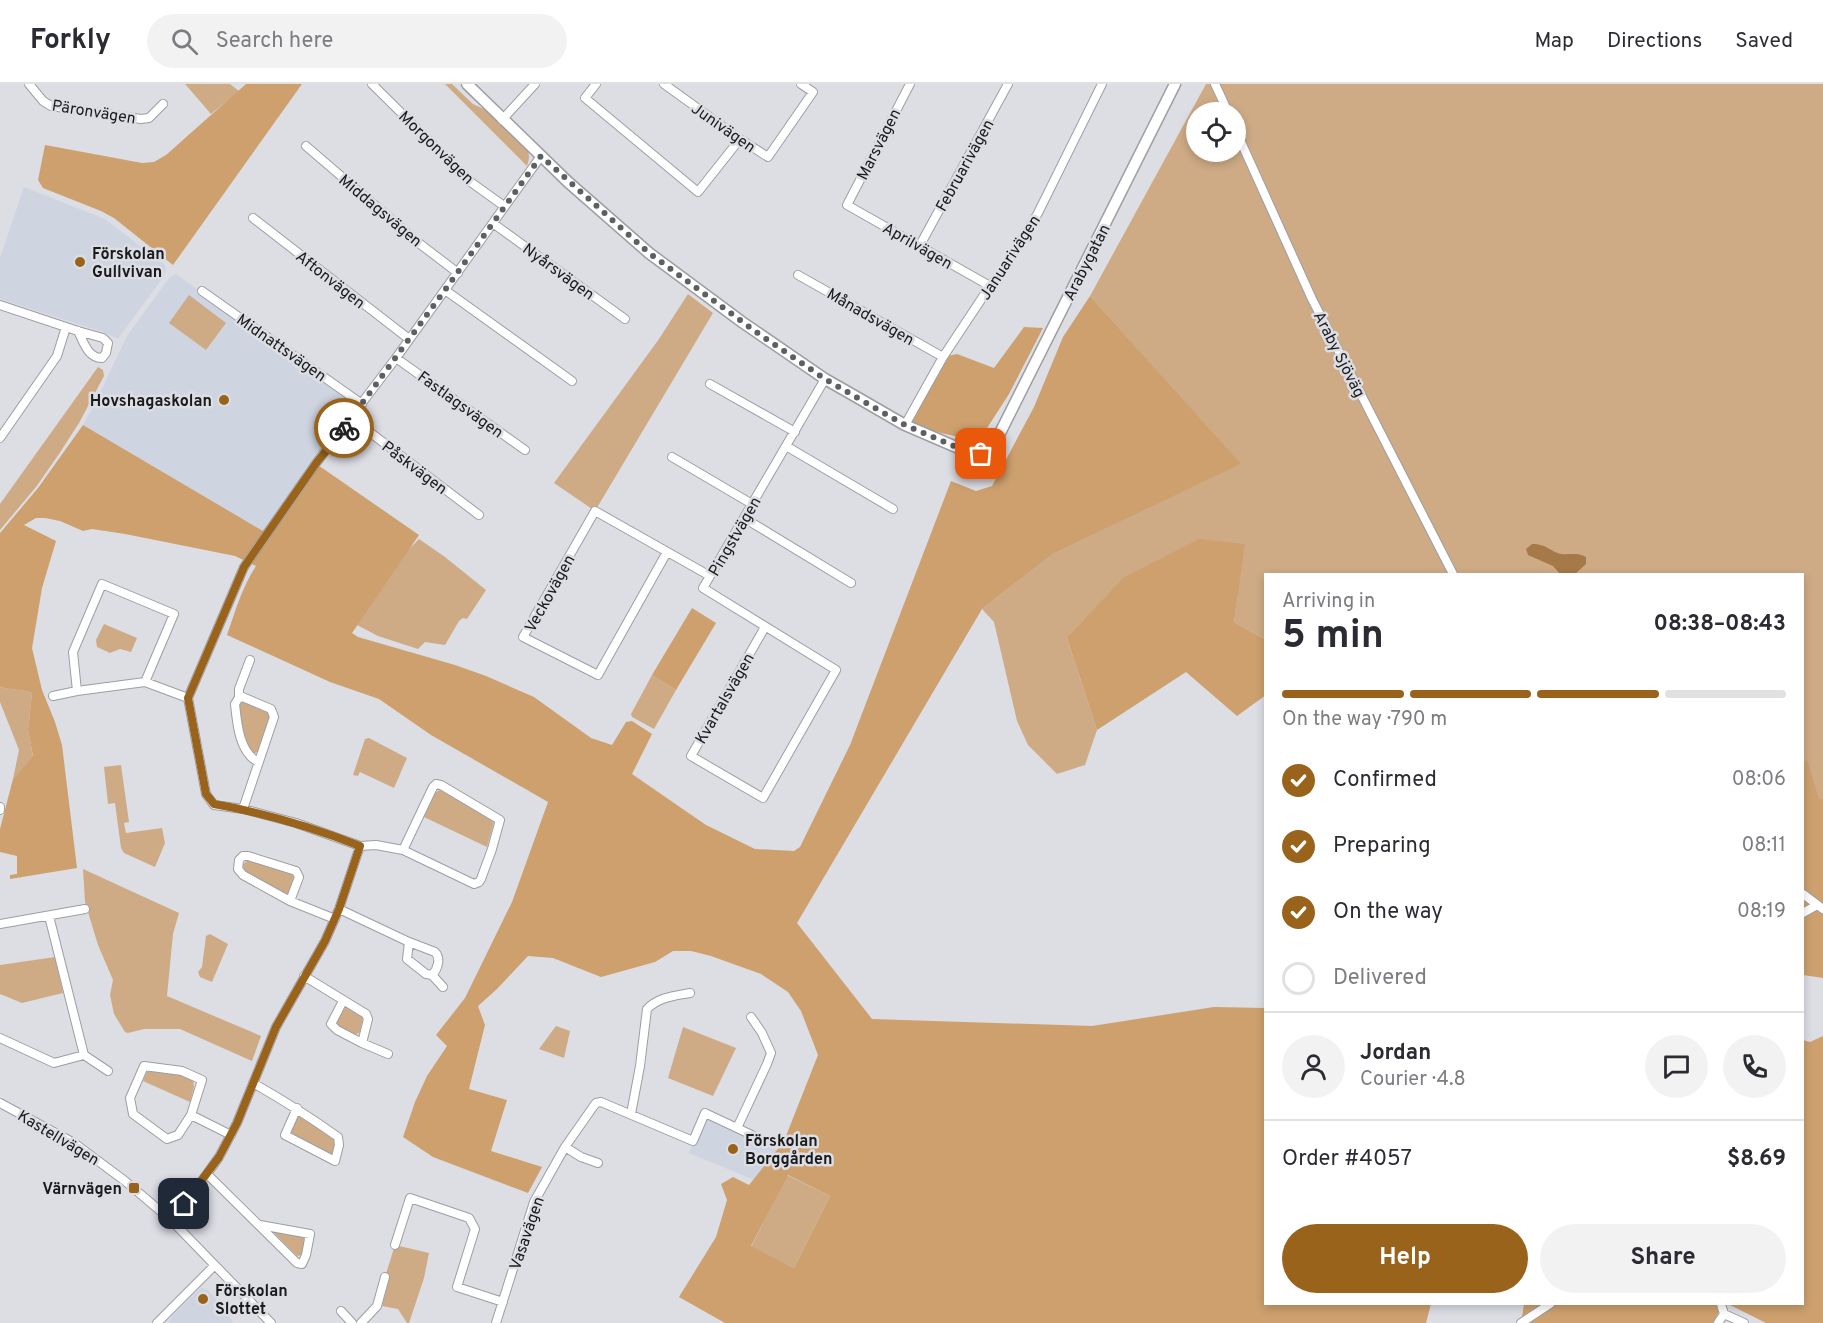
<!DOCTYPE html>
<html lang="en">
<head>
<meta charset="utf-8">
<style>
	body { margin:0; font-family:Overpass,sans-serif; background:#f2f2f3; color:#2b2b33; height:100vh; display:flex; flex-direction:column; font-size:22px; white-space:nowrap }
	* { box-sizing:border-box; margin:0 }
	p { font-size:20px; color:#7c7c81 }
	.icon { flex:none; width:33px; height:33px; fill:none; stroke:currentColor; stroke-width:2; stroke-linecap:round; stroke-linejoin:round }
	.map { position:relative; flex:1; overflow:hidden }
	.drawer { position:absolute; left:1264px; top:489px; width:540px; height:732px; display:flex; flex-direction:column; background:#fff; border-radius:0px; box-shadow:0 3px 9px #0003 }
	.drawer>* { flex:none }
	.buttons { position:absolute; left:1186px; top:18px; display:grid; gap:12px }
	.buttons a { display:grid; place-items:center; width:60px; height:60px; border-radius:50%; background:#fff; box-shadow:0 3px 9px #0003; font-size:30px }
	.pin { position:absolute; display:grid; place-items:center; width:51px; height:51px; color:#fff; margin:-26px; border-radius:12px; box-shadow:0 3px 9px #0006 }
	.courier { position:absolute; display:grid; place-items:center; width:60px; height:60px; margin:-30px; border:4px solid #99631c; border-radius:50%; background:#fff; color:#222; box-shadow:0 2px 8px #0007 }
	.headline em { font-style:normal; font-weight:700 }
	.headline div { display:flex; flex-direction:column-reverse }
	.headline { display:flex; align-items:center; justify-content:space-between; height:102px; padding:0 18px }
	h1 { font-size:39px; font-weight:700; line-height:45px }
	.bar { display:grid; grid-template-columns:repeat(4,1fr); gap:9px 6px; align-content:center; height:72px; padding:0 18px }
	.bar i { height:8px; border-radius:4px; background:#e1e1e2 }
	.bar .on { background:#99631c }
	.bar p { grid-column:span 4 }
	.line { display:flex; align-items:center; gap:15px; padding:0 18px; border-top:2px solid #e1e1e2 }
	.line div { flex:1 }
	.round { display:grid; place-items:center; flex:none; width:63px; height:63px; border-radius:32px; background:#f2f2f3 }
	ol { padding:0 18px; list-style:none }
	li { display:flex; align-items:center; gap:18px; height:66px }
	li p { margin-inline-start:auto }
	li .icon { padding:6px; border-radius:50%; background:#99631c; color:#fff; stroke-width:4 }
	li:last-child { color:#7c7c81 }
	li i { width:33px; height:33px; border:3px solid #e1e1e2; border-radius:50% }
	.primary-button { display:flex; gap:12px; margin-top:auto; padding:12px 18px }
	.primary-button a { flex:1; height:69px; border-radius:36px; background:#99631c; color:#fff; font-size:24px; font-weight:700; line-height:69px; text-align:center }
	.primary-button a+a { background:#f2f2f3; color:#2b2b33 }
	header { display:flex; align-items:center; gap:36px; box-sizing:border-box; height:84px; padding:0 30px; background:#fff; border-bottom:2px solid #e1e1e2 }
	header strong { font-size:28px }
	nav { display:flex; gap:33px; margin-inline-start:auto; font-size:21px }
	.search { width:420px; height:54px; background:#f2f2f3; display:flex; align-items:center; gap:15px; box-sizing:border-box; padding:0 21px; border-radius:33px; color:#7c7c81; font-size:22px }
	.map>svg:first-child { display:block }
</style>
</head>
<body>
<header>
<strong>Forkly</strong>
<div class="search"><svg class="icon" aria-label="search" viewBox="0 0 24 24"><circle cx="10" cy="10" r="6"/><path d="M15 15l6 6"/></svg>Search here</div>
<nav><a>Map</a><a>Directions</a><a>Saved</a></nav>
</header>
<div class="map">
<svg width="1823" height="1239" viewBox="0 0 1823 1239">
	<rect width="100%" height="100%" fill="#dcdee4"/>
	<!-- built -->
	<path fill="#cfd4e1" d="M24,103L105,135L165,181L166,186L164,192L118,255L103,248L0,215V174Z
		M176,190L355,319L315,379L263,447L83,341L98,313L127,252L169,194Z
		M705,1029L774,1061L778,1070L764,1100L689,1069Z
		M201,1204L207,1205L225,1225L233,1239H168L174,1230Z"/>
	<!-- green -->
	<path fill="#ceab85" fill-rule="evenodd" d="M185,0H230L239,7L211,30Z
		M445,0H452L473,20L488,27L524,61C530,69 530,73 527,82Z
		M1206,0H1823V820L1803,805V490H1266V556L1234,538L1238,507L1067,554L1097,646L1085,681L1057,690L1028,661L1017,637L994,538L982,525L1053,470L1240,380L1090,212ZM1197,28H1236V68H1197Z
		M688,210L713,229L595,427L554,399L659,255Z
		M189,211L226,239L206,266L169,239Z
		M98,283L103,286L104,292L79,339L59,370L36,403L0,446V420Z
		M419,455L445,473L486,506L467,535L463,534L459,537L445,561L425,558L418,565L378,552L357,541L408,466Z
		M104,540L137,554L131,568L120,565L110,569L97,563L96,556Z
		M652,591L676,606L654,645L632,633L631,630Z
		M0,603C12,606 21,605 32,609L28,646L33,673L13,695L19,666L0,618Z
		M243,617L268,628L270,633L258,667L254,670C241,663 241,636 239,622Z
		M369,654L407,674L394,704L360,688L358,692L353,691L365,655Z
		M121,681L129,738L124,739L126,749L162,744L165,759L155,783L124,769L121,764L115,719L108,720L104,683Z
		M441,705L494,738L487,763L424,733L435,709Z
		M248,776L292,789L294,795L290,808L285,810L244,787L243,780Z
		M83,785L179,829L173,850L167,912L261,952L252,977L180,945H144L128,949L125,948L114,930L110,911L113,896L98,861L85,818Z
		M210,850L228,860L212,898L200,893L198,888L202,883L206,852Z
		M55,873L63,909L22,919L0,910V881Z
		M346,923L360,930L363,933L360,948C353,954 344,945 337,941L336,937Z
		M556,942L570,947L564,974L539,965Z
		M683,943L736,964L713,1012L668,994Z
		M151,987L184,991L193,995L194,1003L190,1018L143,997L147,988Z
		M300,1031L335,1055L336,1058L333,1070H329L291,1051C290,1044 294,1035 300,1031Z
		M787,1091L830,1112L794,1184L751,1163Z
		M276,1146L302,1152L305,1155L302,1171L297,1172L275,1150Z
		M395,1161L429,1169L424,1194L409,1239H407L398,1225L382,1222L389,1196L385,1193Z"/>
	<!-- forest -->
	<path fill="#cda06e" fill-rule="evenodd" d="M246,0H302L173,181L114,134L101,127L43,104L38,96L45,61L142,79L154,78L166,71Z
		M1090,212L1241,380L1053,470L982,525L797,839L872,935L1092,942L1214,923L1266,924V1220H1431L1426,1239H725L679,1213L716,1153L727,1116L721,1100L733,1093L749,1101L784,1057L818,971L801,927L788,908L761,890L711,872L691,867H673L655,878L601,893L553,874L528,872L497,905L478,922L485,941L469,1005L507,1016L491,1067L542,1083L528,1109L433,1073L403,1053L415,1018L427,992L447,962L436,951L465,914L512,818L548,718L431,651L379,615L330,598L227,551C235,528 242,503 256,482L235,472L125,450L92,445L83,447L60,437L45,434H36L24,441L56,457L42,504L32,564L42,606L55,638L62,661L77,784L10,795V791L17,790V772L0,768V745L13,695L33,672L28,646L32,609C21,605 12,606 0,603V449L38,404L83,341L263,447L315,379L419,451L352,549L358,553L455,581L486,592L534,613L591,654L612,661L626,638L632,637L652,650L632,690L706,741L755,765L794,767L800,763L850,661L951,397L976,407L992,402L1034,323L1063,253ZM788,1091L830,1112L794,1184L751,1162Z
		M1024,243L1043,244L1009,310L980,355L959,353L905,341L943,273L957,270L994,284Z
		M1199,455L1245,460L1234,538L1266,556V611L1237,632L1186,588L1097,646L1067,554L1123,494Z
		M692,524L716,539L676,606L652,591Z
		M1807,676L1819,715H1823V894L1803,891V678Z
		M1823,952V1239H1766L1728,1220H1803V956L1810,958Z
		M1524,1220H1723L1713,1239H1521Z"/>
	<!-- water -->
	<path fill="#a57948" d="M1532,460C1547,460 1549,467 1561,470C1570,471 1577,468 1586,473V480L1575,490H1560L1553,482L1528,471L1526,465Z"/>
	<g fill="none" stroke-linecap="round" stroke-linejoin="round">
		<defs>
			<path id="minor" d="M29,0L43,17L51,22L141,35L149,34L163,20
				M372,0L472,99L504,122
				M596,0L585,14L698,108L740,55
				M664,0L740,55L768,73L813,8L801,0
				M910,0L847,121L990,202
				M1215,0L1228,28
				M502,36L535,0
				M1236,47L1312,215L1453,490
				M306,62L420,160L458,189
				M253,134L409,255
				M494,140L625,235
				M919,163L1008,0
				M798,191L943,273
				M445,206L572,297
				M202,207L362,320
				M0,221L78,247L103,254L108,259L106,269L102,274C88,274 84,259 78,247
				M396,274L525,366
				M710,300L795,348
				M351,334L479,431
				M905,341L943,273L990,202L1004,185L1038,129L1102,0
				M0,354L57,272L66,243
				M786,362L893,425
				M672,373L752,420
				M744,434L851,499
				M667,468L598,591L523,553L595,427L710,492
				M765,543L691,672L763,714L836,586L703,504L825,295
				M77,607L73,568L102,500L174,530L145,598
				M53,612L77,607L145,598L188,614
				M239,613V605L250,576
				M188,614L244,483L317,378L396,274L541,72
				M188,614L206,710L214,721L243,725L296,739L360,762L376,761L403,766L474,800L479,798L481,795L492,765L500,736L441,701L436,700L433,703L403,766
				M0,723V726
				M243,725L274,633L271,625L240,612L235,620C237,639 239,668 258,678
				M1803,810L1823,825
				M290,817L299,793L296,787L248,772H243L239,776L238,785L243,791L290,817L335,835
				M339,825L409,858L407,875L426,890L432,891C438,885 441,874 435,868L409,858
				M1803,829L1817,821
				M0,840L85,825
				M432,891L443,903
				M304,892L366,930L368,935L362,959L337,946L331,940L343,917
				M0,954L54,979L84,971L49,832
				M362,959L388,970
				M84,971L108,987
				M253,999C283,1016 310,1033 338,1053L339,1061L335,1077L285,1051L297,1024
				M0,1019L74,1059L125,1097L171,1136L271,1239
				M631,1030L640,982L647,925C659,913 674,912 690,909
				M191,1031L202,996L182,987L144,982L130,1014L133,1030L167,1055L178,1051L191,1031L231,1051
				M737,1044L758,1054
				M565,1063L581,1073L598,1079
				M207,1090L297,1179L302,1180L306,1171L310,1150L260,1141
				M171,1136L194,1108L219,1073L237,1039L276,943L325,857L339,825L360,762
				M395,1161L410,1114L469,1134L475,1145L457,1203L503,1218
				M1721,1220L1724,1230L1744,1239
				M341,1227L352,1239
				M157,1239L214,1182
				M361,1239L377,1222L385,1193
				M496,1239L534,1118L565,1063L593,1023L596,1019L601,1018L693,1057L705,1029L737,1044L767,980L771,969L762,949L751,933
				M1521,1239L1550,1220
				M1718,1239L1724,1230"/>
			<path id="tertiary" d="M467,0L568,98L649,169L742,238L825,295L860,315L905,341L970,369C984,371 990,367 997,355L1175,0"/>
		</defs>
		<!-- minor casing -->
		<use href="#minor" stroke="#9c9ea4" stroke-width="10"/>
		<!-- tertiary casing -->
		<use href="#tertiary" stroke="#9c9ea4" stroke-width="13"/>
		<!-- minor -->
		<use href="#minor" stroke="#fff" stroke-width="8"/>
		<!-- tertiary -->
		<use href="#tertiary" stroke="#fff" stroke-width="10"/>
	</g>
	<g fill="none" stroke-linecap="round" stroke-linejoin="round">
		<!-- done -->
		<path stroke="#5d5f62" stroke-width="6" stroke-dasharray="0 10.8" d="M344,344L445,206L541,72L649,169L759,250L825,295L875,324L905,341L970,369L981,370"/>
		<!-- route -->
		<path stroke="#99631c" stroke-width="8" d="M184,1120L219,1073L237,1039L276,943L325,857L339,825L360,762C312,743 265,729 214,720L206,710L188,614L244,483L317,378L344,344"/>
	</g>
	<!-- markers -->
	<g fill="#99631c" stroke="#dcdee4" stroke-width="2">
		<circle cx="80" cy="178" r="6"/>
		<circle cx="224" cy="316" r="6"/>
		<circle cx="733" cy="1065" r="6"/>
		<rect x="128" y="1098" width="12" height="12" rx="3"/>
		<circle cx="203" cy="1215" r="6"/>
	</g>
	<g text-anchor="middle" stroke-width="5" stroke-linejoin="round" paint-order="stroke">
		<!-- street labels -->
		<g font-size="16" fill="#191a1c" stroke="#dcdee4">
			<text transform="translate(94 27) rotate(9)" y="6">Päronvägen</text>
			<text transform="translate(724 43) rotate(35)" y="6">Junivägen</text>
			<text transform="translate(878 60) rotate(-63)" y="6">Marsvägen</text>
			<text transform="translate(437 63) rotate(44)" y="6">Morgonvägen</text>
			<text transform="translate(964 81) rotate(-61)" y="6">Februarivägen</text>
			<text transform="translate(381 126) rotate(40)" y="6">Middagsvägen</text>
			<text transform="translate(918 161) rotate(30)" y="6">Aprilvägen</text>
			<text transform="translate(1009 173) rotate(-57)" y="6">Januarivägen</text>
			<text transform="translate(1086 178) rotate(-63)" y="6">Arabygatan</text>
			<text transform="translate(559 187) rotate(36)" y="6">Nyårsvägen</text>
			<text transform="translate(331 195) rotate(38)" y="6">Aftonvägen</text>
			<text transform="translate(871 232) rotate(30)" y="6">Månadsvägen</text>
			<text transform="translate(282 263) rotate(35)" y="6">Midnattsvägen</text>
			<text transform="translate(1340 270) rotate(63)" y="6">Araby Sjöväg</text>
			<text transform="translate(461 320) rotate(36)" y="6">Fastlagsvägen</text>
			<text transform="translate(415 383) rotate(37)" y="6">Påskvägen</text>
			<text transform="translate(734 452) rotate(-60)" y="6">Pingstvägen</text>
			<text transform="translate(549 509) rotate(-61)" y="6">Veckovägen</text>
			<text transform="translate(724 614) rotate(-60)" y="6">Kvartalsvägen</text>
			<text transform="translate(59 1053) rotate(31)" y="6">Kastellvägen</text>
			<text transform="translate(526 1149) rotate(-71)" y="6">Vasavägen</text>
		</g>
		<!-- poi labels -->
		<g font-size="16" font-weight="bold" fill="#191a1c" stroke="#dcdee4" text-anchor="start">
			<text x="92" y="175">Förskolan<tspan x="92" dy="18">Gullvivan</tspan></text>
			<text x="212" y="322" text-anchor="end">Hovshagaskolan</text>
			<text x="745" y="1062">Förskolan<tspan x="745" dy="18">Borggården</tspan></text>
			<text x="122" y="1110" text-anchor="end">Värnvägen</text>
			<text x="215" y="1212">Förskolan<tspan x="215" dy="18">Slottet</tspan></text>
		</g>
	</g>
</svg>
<div class="buttons">
<a><svg class="icon" aria-label="locate" viewBox="0 0 24 24"><circle cx="12" cy="12" r="6"/><path d="M12 2v4M12 18v4M2 12h4M18 12h4"/></svg></a>
</div>
<div class="pin" style="left:981px;top:370px;background:#ea580c"><svg class="icon" aria-label="bag" viewBox="0 0 24 24"><path d="M5 8h14l-1 12H6zM9 8a3 3 0 0 1 6 0"/></svg></div>
<div class="pin" style="left:184px;top:1120px;background:#1f2937"><svg class="icon" aria-label="home" viewBox="0 0 24 24"><path d="M3 11l9-7 9 7M6 9v11h12V9"/></svg></div>
<div class="courier" style="left:344px;top:344px"><svg class="icon" aria-label="bike" viewBox="0 0 24 24"><circle cx="6" cy="16" r="4"/><circle cx="18" cy="16" r="4"/><path d="M6 16l4-8h5l3 8M10 8l3 8H6M13 5h3"/></svg></div>
<section class="drawer">
<div class="headline"><div><h1>5 min</h1><p>Arriving in</p></div><em>08:38–08:43</em></div>
<div class="bar"><i class="on"></i><i class="on"></i><i class="on"></i><i></i><p>On the way · 790 m</p></div>
<ol>
<li><svg class="icon" aria-label="check" viewBox="0 0 24 24"><path d="M5 12l5 5 9-10"/></svg>Confirmed<p>08:06</p></li>
<li><svg class="icon" aria-label="check" viewBox="0 0 24 24"><path d="M5 12l5 5 9-10"/></svg>Preparing<p>08:11</p></li>
<li><svg class="icon" aria-label="check" viewBox="0 0 24 24"><path d="M5 12l5 5 9-10"/></svg>On the way<p>08:19</p></li>
<li><i></i>Delivered</li>
</ol>
<div class="line" style="height:108px"><a class="round"><svg class="icon" aria-label="person" viewBox="0 0 24 24"><circle cx="12" cy="8" r="4"/><path d="M4 21q1-7 8-7t8 7"/></svg></a><div><b>Jordan</b><p>Courier · 4.8</p></div><a class="round"><svg class="icon" aria-label="chat" viewBox="0 0 24 24"><path d="M4 5h16v11H9l-5 4z"/></svg></a><a class="round"><svg class="icon" aria-label="phone" viewBox="0 0 24 24"><path d="M5 4h4l2 5-3 2q2 4 5 5l2-3 5 2v4C11 20 4 13 5 4z"/></svg></a></div>
<div class="line" style="height:78px"><div>Order #4057</div><b>$8.69</b></div>
<div class="primary-button"><a>Help</a><a>Share</a></div>
</section>
</div>
</body>
</html>
